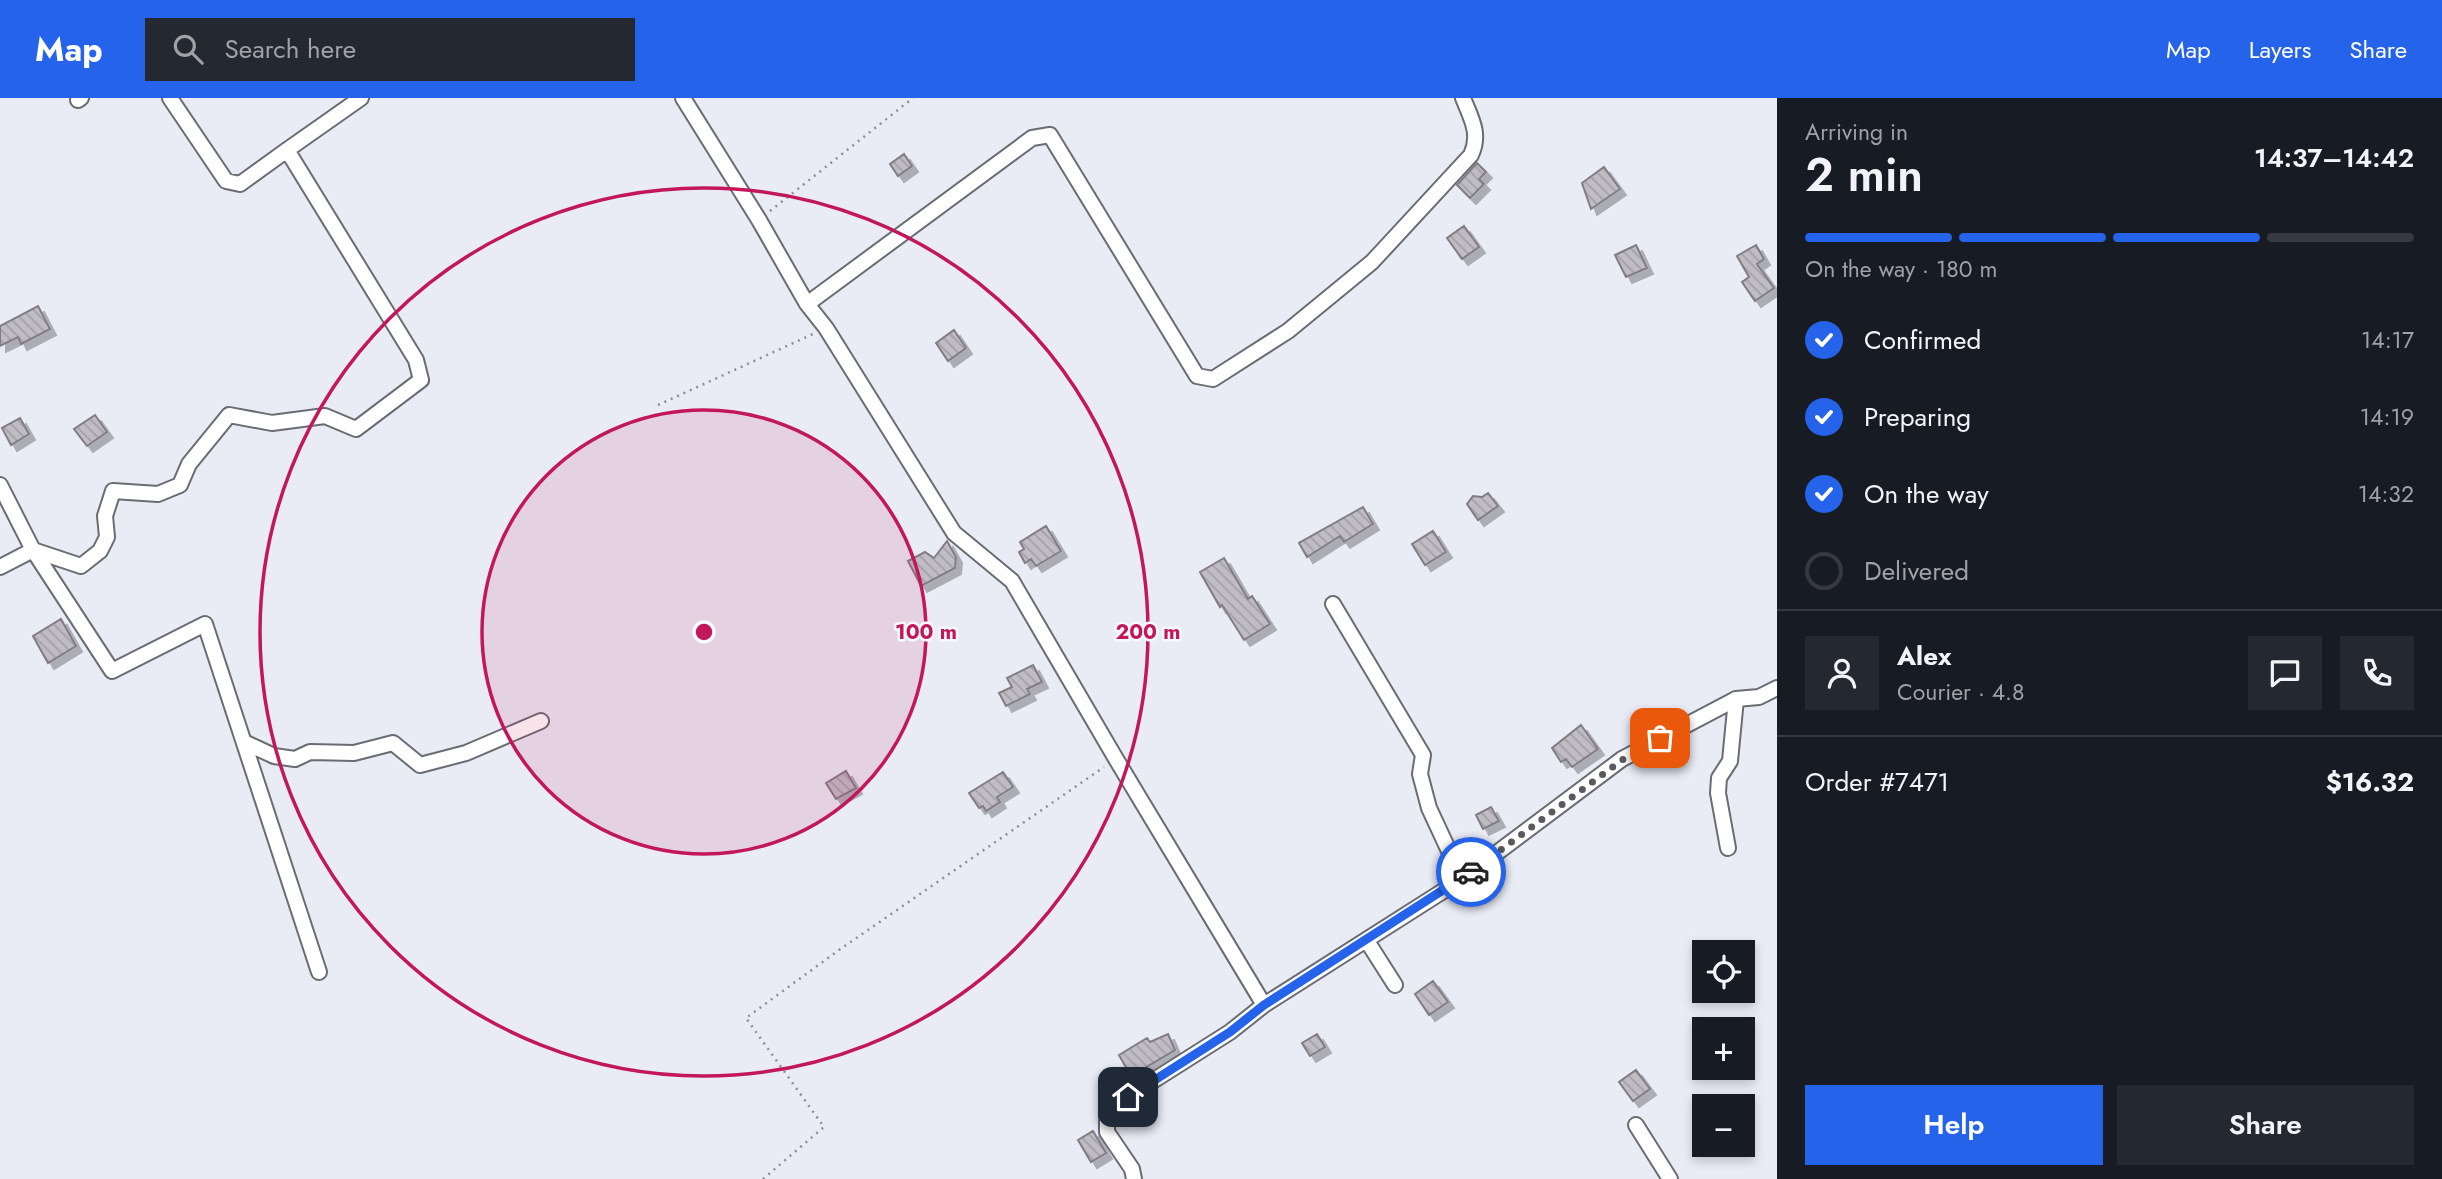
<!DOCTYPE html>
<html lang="en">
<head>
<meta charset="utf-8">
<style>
	body { margin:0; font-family:Jost,sans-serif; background:#242831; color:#f1f3f6; height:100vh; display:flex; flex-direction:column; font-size:26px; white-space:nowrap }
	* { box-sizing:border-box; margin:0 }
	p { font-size:23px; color:#9ea1a6 }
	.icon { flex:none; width:38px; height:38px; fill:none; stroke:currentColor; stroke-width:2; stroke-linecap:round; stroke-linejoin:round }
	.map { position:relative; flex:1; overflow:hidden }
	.side { display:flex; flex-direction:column; background:#171b24; width:665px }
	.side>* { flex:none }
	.buttons { position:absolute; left:1692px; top:842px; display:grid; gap:14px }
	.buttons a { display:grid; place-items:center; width:63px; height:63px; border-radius:0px; background:#171b24; box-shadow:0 4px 10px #0003; font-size:35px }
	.pin { position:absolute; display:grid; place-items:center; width:60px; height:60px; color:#fff; margin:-30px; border-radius:14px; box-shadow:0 4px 10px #0006 }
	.courier { position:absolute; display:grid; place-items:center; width:70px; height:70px; margin:-35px; border:5px solid #2563eb; border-radius:50%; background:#fff; color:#222; box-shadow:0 2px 9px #0007 }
	.summary em { font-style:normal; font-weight:600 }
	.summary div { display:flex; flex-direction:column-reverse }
	.summary { display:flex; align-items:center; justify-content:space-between; height:119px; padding:0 28px }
	h1 { font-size:46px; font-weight:600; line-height:52px }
	.bar { display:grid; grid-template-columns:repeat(4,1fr); gap:10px 7px; align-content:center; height:84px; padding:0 28px }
	.bar i { height:9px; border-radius:5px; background:#363941 }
	.bar .active { background:#2563eb }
	.bar p { grid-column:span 4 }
	.line { display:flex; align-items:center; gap:18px; padding:0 28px; border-top:2px solid #363941 }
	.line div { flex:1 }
	.round { display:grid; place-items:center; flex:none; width:74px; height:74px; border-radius:0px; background:#242831 }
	ol { padding:0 28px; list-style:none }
	li { display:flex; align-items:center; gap:21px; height:77px }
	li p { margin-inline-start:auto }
	li .icon { padding:7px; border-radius:50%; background:#2563eb; color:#fff; stroke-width:4 }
	li:last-child { color:#9ea1a6 }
	li i { width:38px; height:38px; border:4px solid #363941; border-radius:50% }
	.cta { display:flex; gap:14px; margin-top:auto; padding:14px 28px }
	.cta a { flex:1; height:80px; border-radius:0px; background:#2563eb; color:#fff; font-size:28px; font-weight:600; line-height:80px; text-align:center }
	.cta a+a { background:#242831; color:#f1f3f6 }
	header { display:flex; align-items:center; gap:42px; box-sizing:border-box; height:98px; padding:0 35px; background:#2563eb; color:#fff }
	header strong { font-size:33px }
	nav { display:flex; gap:38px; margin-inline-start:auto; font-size:24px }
	.search { width:490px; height:63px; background:#242831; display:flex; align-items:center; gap:18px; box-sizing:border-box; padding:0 24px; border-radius:0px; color:#9ea1a6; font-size:26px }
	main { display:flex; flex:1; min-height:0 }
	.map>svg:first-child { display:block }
</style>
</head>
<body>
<header>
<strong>Map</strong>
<div class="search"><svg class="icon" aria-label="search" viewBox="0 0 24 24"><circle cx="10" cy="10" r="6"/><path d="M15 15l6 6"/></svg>Search here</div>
<nav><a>Map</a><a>Layers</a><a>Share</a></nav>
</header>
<main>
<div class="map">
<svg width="1777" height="1081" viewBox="0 0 1777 1081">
	<defs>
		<pattern id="building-back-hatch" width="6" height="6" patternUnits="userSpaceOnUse" patternTransform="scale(1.75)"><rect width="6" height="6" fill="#c0bcc4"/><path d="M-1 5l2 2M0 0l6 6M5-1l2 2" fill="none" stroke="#a4a0a7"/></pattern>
		<filter id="shadow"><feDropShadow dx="6" dy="6" stdDeviation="0" flood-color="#0004"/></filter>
	</defs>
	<rect width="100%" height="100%" fill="#e9ebf5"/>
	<!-- building -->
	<path fill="url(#building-back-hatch)" stroke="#827d85" stroke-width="2" filter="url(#shadow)" d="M904,56L912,68L898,78L890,66Z
		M1477,65L1486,74L1479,81L1484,86L1470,100L1457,87Z
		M1604,69L1620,91L1591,111L1582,85Z
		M1464,128L1479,149L1462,161L1447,140Z
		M1636,147L1647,170L1626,179L1615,157Z
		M1756,147L1764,161L1757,166L1774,190L1755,203L1742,184L1749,179L1737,158Z
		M38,208L50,231L21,246L18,239L0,248V228Z
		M954,232L966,250L948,263L936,245Z
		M95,317L107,334L87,348L74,331Z
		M20,320L29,336L11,347L2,330Z
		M1488,395L1498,408L1478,422L1467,406L1473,398L1482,399Z
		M1363,409L1373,426L1344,444L1340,438L1307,459L1299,445Z
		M1046,428L1061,453L1036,468L1031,461L1025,465L1019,454L1024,451L1020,444Z
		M1433,433L1446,454L1425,467L1412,446Z
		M947,443L956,459L955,470L921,488L908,463L925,454L934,460Z
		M1224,460L1248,501L1252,498L1270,526L1244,542L1222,507L1220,509L1200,474Z
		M61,521L76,548L48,565L33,538Z
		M1033,567L1042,584L1027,591L1030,596L1006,608L999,595L1012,589L1007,580Z
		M1581,627L1598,651L1572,669L1566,661L1561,664L1552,650Z
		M846,673L856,690L836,701L826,685Z
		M1003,674L1013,689L997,699L1000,704L986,713L983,708L979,710L969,695Z
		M1491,709L1499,723L1483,731L1476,717Z
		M1433,883L1448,904L1429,917L1415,896Z
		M1168,936L1175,952L1131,978L1119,957L1147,940L1150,944Z
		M1317,936L1325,949L1310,958L1302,945Z
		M1636,972L1650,991L1633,1003L1619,984Z
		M1093,1033L1106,1055L1091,1064L1078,1042Z"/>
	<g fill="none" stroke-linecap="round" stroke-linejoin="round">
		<defs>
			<path id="minor" d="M683,0L759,122L807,206L826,230L954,435L1012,483L1116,661L1264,907
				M78,2L81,0
				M287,52L361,0
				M807,206L1032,40L1050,37L1197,278L1213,281L1288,233L1372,164L1471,57C1481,36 1471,20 1463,0
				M0,387L33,452L112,573L205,526L319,874
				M0,469L33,452L81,468L100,453L107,439L105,418L113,393L158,396L180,387L189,366L229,317L272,325L325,318L356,331L421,282L416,262L287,52L240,86L226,83L170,0
				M1333,506L1423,657L1420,676L1429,710L1462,781
				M244,644L274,658L295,661L310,654L354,655L393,645L420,667L466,655L541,623
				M1728,750L1718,695L1719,680L1730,663L1736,601L1759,599L1777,590
				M1367,843L1395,887
				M1636,1027L1670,1081
				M1134,1081L1132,1071L1107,1034V1012L1230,934L1264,907L1462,781L1622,661L1736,601"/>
		</defs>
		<!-- minor casing -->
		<use href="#minor" stroke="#6a6c74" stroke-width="18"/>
		<!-- path -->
		<path stroke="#8e8f96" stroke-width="2.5" stroke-dasharray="2 5" stroke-linecap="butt" d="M770,113L913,0
			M658,307L813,236
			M763,1081L824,1029L746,920L839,852L1104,669"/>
		<!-- minor -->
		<use href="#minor" stroke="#fff" stroke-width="14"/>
	</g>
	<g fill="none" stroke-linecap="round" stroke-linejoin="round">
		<!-- done -->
		<path stroke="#59595f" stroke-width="7" stroke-dasharray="0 12.6" d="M1471,774L1622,662L1660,640"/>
		<!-- route -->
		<path stroke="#2563eb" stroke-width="9" d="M1128,999L1230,934L1264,907L1471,774"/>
	</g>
	<!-- distance rings -->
	<circle cx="704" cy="534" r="222" fill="#c2185b" fill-opacity=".12"/>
	<g fill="none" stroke="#c2185b" stroke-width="3.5">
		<circle cx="704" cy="534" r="222"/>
		<circle cx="704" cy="534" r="444"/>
	</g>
	<circle cx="704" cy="534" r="10" fill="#c2185b" stroke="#f7f9fe" stroke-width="3.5"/>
	<g font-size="21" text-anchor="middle" font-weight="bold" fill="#c2185b" stroke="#f7f9fe" stroke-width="5" stroke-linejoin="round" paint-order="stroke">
		<text x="926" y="541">100 m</text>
		<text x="1148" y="541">200 m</text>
	</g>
</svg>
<div class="buttons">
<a><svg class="icon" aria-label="locate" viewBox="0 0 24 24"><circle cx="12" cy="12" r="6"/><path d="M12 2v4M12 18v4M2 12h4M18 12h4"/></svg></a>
<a>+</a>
<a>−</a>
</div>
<div class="pin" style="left:1660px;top:640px;background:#ea580c"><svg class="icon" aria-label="bag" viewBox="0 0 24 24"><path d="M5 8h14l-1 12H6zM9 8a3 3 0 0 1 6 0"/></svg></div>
<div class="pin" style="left:1128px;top:999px;background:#1f2937"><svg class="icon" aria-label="home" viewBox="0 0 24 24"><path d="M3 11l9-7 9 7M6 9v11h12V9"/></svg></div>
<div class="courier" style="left:1471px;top:774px"><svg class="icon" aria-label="car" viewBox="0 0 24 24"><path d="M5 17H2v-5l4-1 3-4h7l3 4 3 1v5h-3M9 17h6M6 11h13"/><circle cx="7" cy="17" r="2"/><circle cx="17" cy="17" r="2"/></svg></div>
</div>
<section class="side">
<div class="summary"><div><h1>2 min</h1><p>Arriving in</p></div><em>14:37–14:42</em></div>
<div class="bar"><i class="active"></i><i class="active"></i><i class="active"></i><i></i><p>On the way · 180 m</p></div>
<ol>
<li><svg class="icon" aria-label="check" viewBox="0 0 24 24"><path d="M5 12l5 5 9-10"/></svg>Confirmed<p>14:17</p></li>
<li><svg class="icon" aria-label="check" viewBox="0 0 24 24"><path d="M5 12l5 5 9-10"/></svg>Preparing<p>14:19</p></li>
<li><svg class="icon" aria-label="check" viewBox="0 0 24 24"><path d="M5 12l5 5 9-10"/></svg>On the way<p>14:32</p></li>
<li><i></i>Delivered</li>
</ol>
<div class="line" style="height:126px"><a class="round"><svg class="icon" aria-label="person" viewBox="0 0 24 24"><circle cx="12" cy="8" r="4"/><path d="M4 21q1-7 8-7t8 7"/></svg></a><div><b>Alex</b><p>Courier · 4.8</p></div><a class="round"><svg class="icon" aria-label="chat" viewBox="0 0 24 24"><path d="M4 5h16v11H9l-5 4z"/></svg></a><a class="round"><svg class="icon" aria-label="phone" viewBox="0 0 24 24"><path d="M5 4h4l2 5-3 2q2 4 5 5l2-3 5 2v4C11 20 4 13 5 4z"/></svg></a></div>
<div class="line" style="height:91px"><div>Order #7471</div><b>$16.32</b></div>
<div class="cta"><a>Help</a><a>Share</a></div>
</section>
</main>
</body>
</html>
